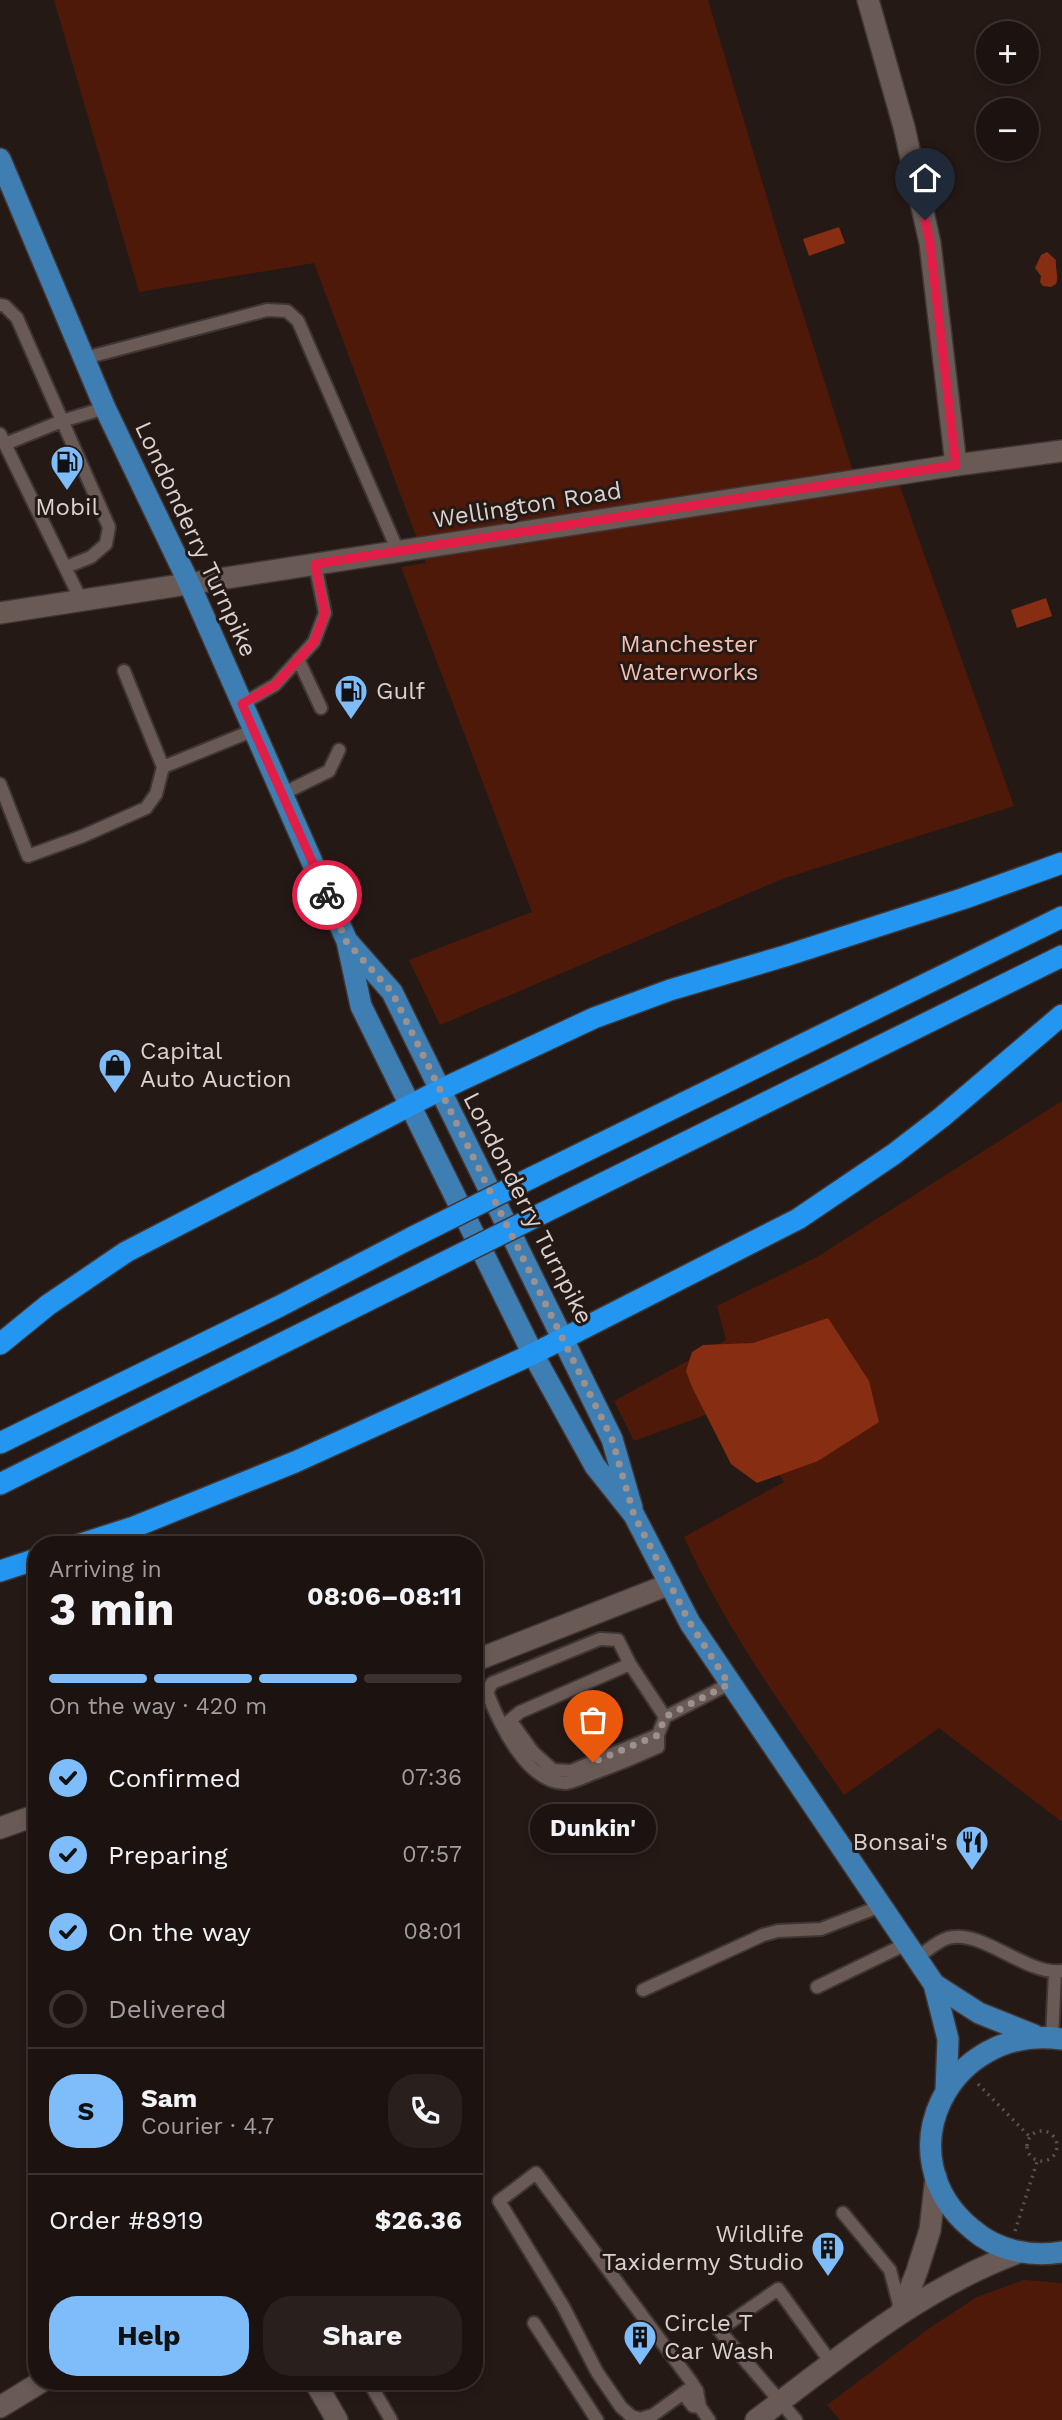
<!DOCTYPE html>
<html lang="en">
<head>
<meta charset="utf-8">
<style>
	body { margin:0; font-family:"Work Sans",sans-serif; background:#29201e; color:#f1f3f6; height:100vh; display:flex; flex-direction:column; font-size:26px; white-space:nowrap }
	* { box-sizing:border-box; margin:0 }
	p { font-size:23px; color:#a09e9f }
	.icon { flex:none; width:38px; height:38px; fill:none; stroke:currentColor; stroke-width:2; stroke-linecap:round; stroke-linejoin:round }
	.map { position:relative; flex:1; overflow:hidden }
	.side { position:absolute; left:28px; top:1536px; width:455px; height:854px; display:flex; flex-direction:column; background:#1c1310; border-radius:28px; box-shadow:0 4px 10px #0003,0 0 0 2px #3a3230 }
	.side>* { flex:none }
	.controls { position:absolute; left:976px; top:21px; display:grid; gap:14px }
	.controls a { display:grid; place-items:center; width:63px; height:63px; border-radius:50%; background:#1c1310; box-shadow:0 4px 10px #0003,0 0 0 2px #3a3230; font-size:35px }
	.pin { position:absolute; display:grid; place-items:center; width:60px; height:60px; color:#fff; margin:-72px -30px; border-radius:50% 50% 50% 0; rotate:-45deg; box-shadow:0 0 7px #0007 }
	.pin .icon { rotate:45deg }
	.courier { position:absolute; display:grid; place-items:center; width:70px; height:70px; margin:-35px; border:5px solid #e11d48; border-radius:50%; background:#fff; color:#222; box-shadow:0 2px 9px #0007 }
	.bubble { position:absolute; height:49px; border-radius:24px; background:#1c1310; box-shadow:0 4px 10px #0003,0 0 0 2px #3a3230; font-size:23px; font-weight:700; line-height:49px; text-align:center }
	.head em { font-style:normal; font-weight:700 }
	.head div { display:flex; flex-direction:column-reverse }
	.head { display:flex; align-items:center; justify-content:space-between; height:119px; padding:0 21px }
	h1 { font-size:46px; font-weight:700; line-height:52px }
	.bar { display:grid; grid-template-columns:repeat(4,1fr); gap:10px 7px; align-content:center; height:84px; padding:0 21px }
	.bar i { height:9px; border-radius:5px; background:#3a3230 }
	.bar .on { background:#7fbdfa }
	.bar p { grid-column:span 4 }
	.line { display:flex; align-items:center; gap:18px; padding:0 21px; border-top:2px solid #3a3230 }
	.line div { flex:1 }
	.round { display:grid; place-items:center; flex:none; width:74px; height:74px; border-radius:28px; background:#29201e }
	ol { padding:0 21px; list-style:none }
	li { display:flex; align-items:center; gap:21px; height:77px }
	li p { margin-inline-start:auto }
	li .icon { padding:7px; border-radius:50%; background:#7fbdfa; color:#111; stroke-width:4 }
	li:last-child { color:#a09e9f }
	li i { width:38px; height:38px; border:4px solid #3a3230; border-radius:50% }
	.cta { display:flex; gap:14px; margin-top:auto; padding:14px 21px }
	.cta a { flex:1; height:80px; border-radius:28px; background:#7fbdfa; color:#111; font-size:28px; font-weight:700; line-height:80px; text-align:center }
	.cta a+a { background:#29201e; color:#f1f3f6 }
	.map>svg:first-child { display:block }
</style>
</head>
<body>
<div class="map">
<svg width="1062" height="2420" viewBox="0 0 1062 2420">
	<rect width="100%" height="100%" fill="#251916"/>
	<!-- green -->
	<path fill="#4f1909" d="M54,0H708L778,235L859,490L899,484L1014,806L782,879L440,1025L409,960L532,912L401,567L426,563L314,263L139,292Z
		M1062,1101V1822L939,1728L844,1795C786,1712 726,1629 684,1537L784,1482L735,1404L634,1441L614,1401L726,1340L717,1306L817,1257Z
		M1024,2280L1062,2283V2420H840L827,2405L931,2327L977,2297Z"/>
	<!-- water -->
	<path fill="#872d11" d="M839,227L845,243L809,256L803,239Z
		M1047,252L1056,260C1055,269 1059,276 1056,284L1051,287L1043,286L1040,282L1041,276L1035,268L1041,255Z
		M1046,598L1052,616L1017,628L1011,610Z
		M828,1318L869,1381L879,1422L818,1461L757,1483L731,1464L692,1387L686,1371L692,1352L703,1345L753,1343Z"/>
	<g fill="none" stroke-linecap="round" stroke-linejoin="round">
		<defs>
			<path id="lane" d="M0,305L5,306L17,318L109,527L106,544L91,557L66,567
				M85,358L267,310L287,311L298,321L398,551
				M0,434L81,600
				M5,444L62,421L105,408
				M298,659L321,708
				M124,671L163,767L254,730
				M242,704L275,685L314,642L325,613L315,564
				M0,784L28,856L83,836L146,808L156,794L163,767
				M282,794L329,771L339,750
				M630,1664L618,1640L600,1639L492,1683L487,1692C499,1723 527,1784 566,1783C574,1782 584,1777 592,1774C614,1766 636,1757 658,1747V1735L665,1717
				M510,1720L533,1752L553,1770L571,1771L658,1735
				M503,1726L520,1712L630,1664L665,1717L729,1684
				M916,1958C926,1952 937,1941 948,1938C981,1928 1027,1976 1062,1971
				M817,1987L906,1944
				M643,1990L763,1935L778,1931L821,1929L881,1906
				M1052,2038L1055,1972
				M843,2213L890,2270L900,2308
				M534,2323L597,2420
				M369,2382L391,2420
				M693,2386L653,2415L640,2419L631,2416L621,2407L597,2372L563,2306L499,2201L536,2173L690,2380L697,2391L700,2407
				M683,2393L693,2406L700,2407L709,2420
				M796,2420L719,2330L778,2289L832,2364"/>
			<path id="street" d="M868,0L904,127L930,243L956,465
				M474,1661L670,1584
				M0,1828L37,1815
				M315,2382L337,2420
				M0,2407L41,2382"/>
			<path id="secondary" d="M0,613L956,465L1062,451
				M901,2312L917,2271L930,2230L936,2177
				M756,2420C840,2357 921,2288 1020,2252"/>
			<path id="primary" d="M0,159L105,408L189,583L347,941L361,1006L533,1354L595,1466L634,1515L690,1623L934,1984L948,2039L946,2091
				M348,942L392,992L612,1439L632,1508
				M934,1984L979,2013L1034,2035
				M1062,2039C949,2023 883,2156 972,2229C997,2251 1030,2257 1062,2252"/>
			<path id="highway" d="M531,1178L1062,917
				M543,1213L1062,956
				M0,1344L48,1305L126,1252L440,1090L594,1018L670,990L785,956L965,898L1062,863
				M0,1443L280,1306L411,1238
				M0,1484L429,1270
				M78,1545L134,1527L295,1462L533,1354L798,1219L894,1154L942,1117L1062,1015
				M0,1571L37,1559"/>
		</defs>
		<!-- lane casing -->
		<use href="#lane" stroke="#3f3634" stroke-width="16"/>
		<!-- street casing -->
		<use href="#street" stroke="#3f3634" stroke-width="24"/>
		<!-- secondary casing -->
		<use href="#secondary" stroke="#3f3634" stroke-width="24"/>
		<!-- primary casing -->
		<use href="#primary" stroke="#3f3634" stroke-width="24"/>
		<!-- highway casing -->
		<use href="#highway" stroke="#3f3634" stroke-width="24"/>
		<!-- path -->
		<path stroke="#5c514e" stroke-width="3.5" stroke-dasharray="2 5" stroke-linecap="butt" d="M978,2084L1030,2137
			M1027 2146a15 15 0 1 1 30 0a15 15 0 1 1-30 0Z
			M1015,2231L1037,2162"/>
		<!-- lane -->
		<use href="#lane" stroke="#695a56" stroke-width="12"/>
		<!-- street -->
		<use href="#street" stroke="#695a56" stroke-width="21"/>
		<!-- secondary -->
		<use href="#secondary" stroke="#695a56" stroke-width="21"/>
		<!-- primary -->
		<use href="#primary" stroke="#3f7eb3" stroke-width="21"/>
		<!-- highway -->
		<use href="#highway" stroke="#2396f1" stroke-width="21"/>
		<defs>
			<path id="highway-bridge" d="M411,1238L531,1178
				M429,1270L543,1213"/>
		</defs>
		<!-- highway-bridge casing -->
		<use href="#highway-bridge" stroke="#3f3634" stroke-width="24" stroke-linecap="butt"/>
		<!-- highway-bridge -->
		<use href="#highway-bridge" stroke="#2396f1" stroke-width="21"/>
	</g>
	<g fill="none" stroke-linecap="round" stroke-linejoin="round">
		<!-- done -->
		<path stroke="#9b918e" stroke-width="7" stroke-dasharray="0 12.6" d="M327,895L346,941L392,992L612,1439L634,1515L690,1623L729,1684L665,1717L658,1735L593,1762"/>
		<!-- route -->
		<path stroke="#e11d48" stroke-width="9" d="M327,895L242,704L275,685L314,642L325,613L315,564L956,465L930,243L925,220"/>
	</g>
	<!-- icons -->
	<defs>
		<symbol id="fuel-pin" viewBox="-11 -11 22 30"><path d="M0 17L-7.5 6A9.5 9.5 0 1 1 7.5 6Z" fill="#7fbdfa" stroke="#251916"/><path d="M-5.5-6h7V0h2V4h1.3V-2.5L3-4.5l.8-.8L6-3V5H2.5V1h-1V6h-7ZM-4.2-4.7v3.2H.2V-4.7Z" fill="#111"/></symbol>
		<symbol id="shop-pin" viewBox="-11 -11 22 30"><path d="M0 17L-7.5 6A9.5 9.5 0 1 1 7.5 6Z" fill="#7fbdfa" stroke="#251916"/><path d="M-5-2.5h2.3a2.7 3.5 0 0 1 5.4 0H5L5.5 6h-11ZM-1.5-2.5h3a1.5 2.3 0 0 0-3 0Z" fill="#111"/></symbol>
		<symbol id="restaurant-pin" viewBox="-11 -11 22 30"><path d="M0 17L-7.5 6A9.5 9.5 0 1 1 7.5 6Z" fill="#7fbdfa" stroke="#251916"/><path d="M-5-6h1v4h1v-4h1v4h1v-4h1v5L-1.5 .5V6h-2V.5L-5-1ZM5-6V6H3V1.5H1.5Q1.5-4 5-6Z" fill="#111"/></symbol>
		<symbol id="building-pin" viewBox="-11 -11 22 30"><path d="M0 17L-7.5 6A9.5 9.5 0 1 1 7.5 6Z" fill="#7fbdfa" stroke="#251916"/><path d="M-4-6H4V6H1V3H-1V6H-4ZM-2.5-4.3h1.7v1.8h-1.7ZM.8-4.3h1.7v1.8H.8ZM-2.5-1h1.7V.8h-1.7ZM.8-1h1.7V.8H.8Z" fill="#111"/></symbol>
	</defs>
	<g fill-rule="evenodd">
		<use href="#fuel-pin" x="48" y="443" width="38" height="52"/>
		<use href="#fuel-pin" x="332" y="672" width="38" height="52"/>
		<use href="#shop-pin" x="96" y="1046" width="38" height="52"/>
		<use href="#restaurant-pin" x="953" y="1823" width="38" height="52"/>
		<use href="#building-pin" x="809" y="2229" width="38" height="52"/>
		<use href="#building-pin" x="621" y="2318" width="38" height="52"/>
	</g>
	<g text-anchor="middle" stroke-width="6" stroke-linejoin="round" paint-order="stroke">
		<!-- street labels -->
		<g font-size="24" fill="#dad2cf" stroke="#251916">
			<text transform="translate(527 505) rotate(-9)" y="8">Wellington Road</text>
			<text transform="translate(196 539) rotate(65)" y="8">Londonderry Turnpike</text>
			<text transform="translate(528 1208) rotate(63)" y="8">Londonderry Turnpike</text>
		</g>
		<!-- poi labels -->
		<g font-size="24" fill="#dad2cf" stroke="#251916" text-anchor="start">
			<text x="67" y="515" text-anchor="middle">Mobil</text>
			<text x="376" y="699">Gulf</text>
			<text x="140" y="1059">Capital<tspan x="140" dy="28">Auto Auction</tspan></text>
			<text x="948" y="1850" text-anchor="end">Bonsai's</text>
			<text x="804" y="2242" text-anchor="end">Wildlife<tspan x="804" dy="28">Taxidermy Studio</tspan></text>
			<text x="664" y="2331">Circle T<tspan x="664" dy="28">Car Wash</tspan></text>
		</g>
		<!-- park labels -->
		<g font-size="24" fill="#f3bfb0" stroke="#251916">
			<text x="689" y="652">Manchester<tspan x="689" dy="28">Waterworks</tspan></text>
		</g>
	</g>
</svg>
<div class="controls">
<a>+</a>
<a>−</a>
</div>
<div class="pin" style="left:593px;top:1762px;background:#ea580c"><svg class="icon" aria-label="bag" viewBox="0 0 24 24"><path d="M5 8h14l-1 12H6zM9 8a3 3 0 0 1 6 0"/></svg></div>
<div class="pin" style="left:925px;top:220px;background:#1f2937"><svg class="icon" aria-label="home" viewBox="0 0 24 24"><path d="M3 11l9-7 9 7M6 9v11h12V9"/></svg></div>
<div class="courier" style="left:327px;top:895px"><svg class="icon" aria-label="bike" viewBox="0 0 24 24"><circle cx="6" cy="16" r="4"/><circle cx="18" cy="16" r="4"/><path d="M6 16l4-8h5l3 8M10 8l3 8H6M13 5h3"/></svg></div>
<div class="bubble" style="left:530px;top:1804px;width:126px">Dunkin'</div>
<section class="side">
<div class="head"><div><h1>3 min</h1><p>Arriving in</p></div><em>08:06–08:11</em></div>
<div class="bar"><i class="on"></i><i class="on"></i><i class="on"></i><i></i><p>On the way · 420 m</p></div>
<ol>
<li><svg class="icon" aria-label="check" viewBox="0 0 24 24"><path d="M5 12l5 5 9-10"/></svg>Confirmed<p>07:36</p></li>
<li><svg class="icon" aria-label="check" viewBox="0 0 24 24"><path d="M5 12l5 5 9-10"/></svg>Preparing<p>07:57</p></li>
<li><svg class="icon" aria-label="check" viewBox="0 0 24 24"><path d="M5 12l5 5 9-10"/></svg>On the way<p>08:01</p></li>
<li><i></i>Delivered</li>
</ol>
<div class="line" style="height:126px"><b class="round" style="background:#7fbdfa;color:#111">S</b><div><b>Sam</b><p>Courier · 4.7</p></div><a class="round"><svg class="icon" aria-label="phone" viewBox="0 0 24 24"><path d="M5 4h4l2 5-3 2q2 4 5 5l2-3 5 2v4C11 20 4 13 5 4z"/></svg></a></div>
<div class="line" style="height:91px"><div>Order #8919</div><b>$26.36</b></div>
<div class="cta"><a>Help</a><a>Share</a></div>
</section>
</div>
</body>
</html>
